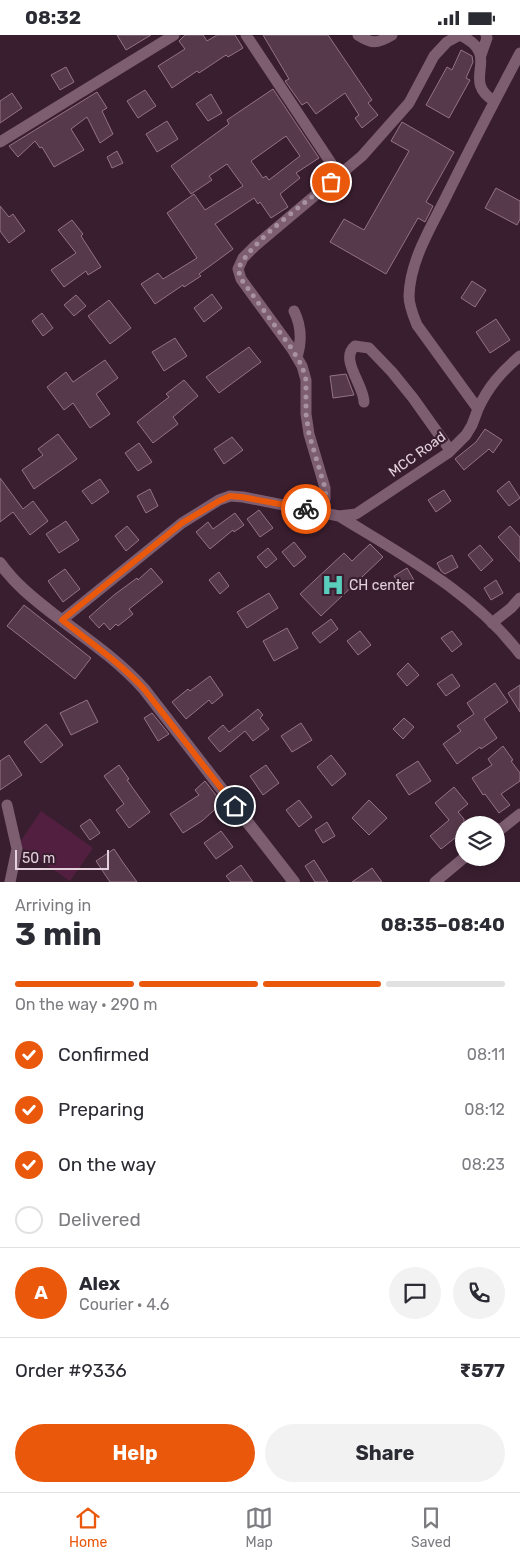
<!DOCTYPE html>
<html lang="en">
<head>
<meta charset="utf-8">
<style>
	body { margin:0; font-family:Rubik,sans-serif; background:#f2f2f3; color:#2b2b33; height:100vh; display:flex; flex-direction:column; font-size:19px; white-space:nowrap }
	* { box-sizing:border-box; margin:0 }
	p { font-size:16px; color:#7c7c81 }
	.icon { flex:none; width:28px; height:28px; fill:none; stroke:currentColor; stroke-width:2; stroke-linecap:round; stroke-linejoin:round }
	.map { position:relative; height:847px; overflow:hidden }
	.drawer { display:flex; flex-direction:column; background:#fff; flex:1 }
	.drawer>* { flex:none }
	.buttons { position:absolute; left:455px; top:781px; display:grid; gap:10px }
	.buttons a { display:grid; place-items:center; width:50px; height:50px; border-radius:50%; background:#fff; box-shadow:0 2px 8px #0003; font-size:25px }
	.scale { position:absolute; left:15px; bottom:12px; width:94px; box-sizing:border-box; padding-left:5px; border:2px solid #e4d1dc; border-top:0; font-size:14px; line-height:18px; white-space:nowrap; color:#e4d1dc; -webkit-text-stroke:4px #391e2f; paint-order:stroke }
	.pin { position:absolute; display:grid; place-items:center; width:42px; height:42px; color:#fff; margin:-21px; border:2px solid #fff; border-radius:50%; box-shadow:0 1px 5px #0007 }
	.courier { position:absolute; display:grid; place-items:center; width:50px; height:50px; margin:-25px; border:4px solid #ea580c; border-radius:50%; background:#fff; color:#222; box-shadow:0 1px 6px #0007 }
	.overview em { font-style:normal; font-weight:700 }
	.overview div { display:flex; flex-direction:column-reverse }
	.overview { display:flex; align-items:center; justify-content:space-between; height:85px; padding:0 15px }
	h1 { font-size:32px; font-weight:700; line-height:38px }
	.bar { display:grid; grid-template-columns:repeat(4,1fr); gap:8px 5px; align-content:center; height:60px; padding:0 15px }
	.bar i { height:6px; border-radius:4px; background:#e1e1e2 }
	.bar .selected { background:#ea580c }
	.bar p { grid-column:span 4 }
	.line { display:flex; align-items:center; gap:12px; padding:0 15px; border-top:1px solid #e1e1e2 }
	.line div { flex:1 }
	.round { display:grid; place-items:center; flex:none; width:52px; height:52px; border-radius:26px; background:#f2f2f3 }
	ol { padding:0 15px; list-style:none }
	li { display:flex; align-items:center; gap:15px; height:55px }
	li p { margin-inline-start:auto }
	li .icon { padding:5px; border-radius:50%; background:#ea580c; color:#fff; stroke-width:4 }
	li:last-child { color:#7c7c81 }
	li i { width:28px; height:28px; border:2px solid #e1e1e2; border-radius:50% }
	.button { display:flex; gap:10px; margin-top:auto; padding:10px 15px }
	.button a { flex:1; height:58px; border-radius:30px; background:#ea580c; color:#fff; font-size:20px; font-weight:700; line-height:58px; text-align:center }
	.button a+a { background:#f2f2f3; color:#2b2b33 }
	.status { display:flex; justify-content:space-between; align-items:center; height:35px; padding:0 25px; background:#fff; direction:ltr }
	.status svg { height:14px; fill:currentColor }
	.dock { display:flex; justify-content:space-around; align-items:center; height:70px; border-top:1px solid #e1e1e2; background:#fff; font-size:14px; color:#7c7c81 }
	.dock a { display:grid; justify-items:center; gap:2px }
	.dock .selected { color:#ea580c }
	.map>svg:first-child { display:block }
</style>
</head>
<body>
<div class="status"><b>08:32</b><svg viewBox="0 0 49 12"><path d="M0 12V9h3v3zM5 12V6h3v6zM10 12V3h3v9zM15 12V0h3v12zM26 1h20v11H26zM47 4h2v5h-2z"/></svg></div>
<div class="map">
<svg width="520" height="847" viewBox="0 0 520 847">
	<rect width="100%" height="100%" fill="#391e2f"/>
	<!-- green -->
	<path fill="#531f40" d="M41,776L93,813L70,846L18,810Z"/>
	<!-- building -->
	<path fill="#56394a" stroke="#947386" fill-rule="evenodd" d="M117,0H151L126,15Z
		M185,0H203L207,6L217,0H235L243,13L228,22L226,20L199,38L197,36L172,53L158,31L185,14L179,6Z
		M263,0H328L372,65L368,68L378,80L362,93L355,83L359,80L345,58L316,79L307,67L302,70L285,46L289,44Z
		M461,15L472,21L473,27L466,43L470,45L449,83L426,70L447,32L452,35Z
		M66,32L74,47L60,55L51,40Z
		M273,54L319,123L296,138L300,143L280,159L288,172L271,183L260,167L258,169L254,163L215,189L233,214L199,239L201,241L184,252L183,250L155,269L141,249L158,238L163,244L197,223L167,178L194,159L205,175L243,151L227,129L209,141L212,145L191,159L171,131L229,89L227,85ZM286,101L300,121L269,145L266,141L263,143L251,126Z
		M145,55L156,71L138,83L127,66Z
		M97,57L107,73L102,76L113,99L100,108L87,82L71,94L84,115L54,132L42,112L40,113L35,106L18,122L9,111Z
		M12,58L22,73L0,88V66Z
		M211,59L222,78L208,86L196,69Z
		M167,86L178,104L157,117L146,99Z
		M402,87L454,117L426,167L433,171L425,187L418,183L386,239L330,207L344,184L364,195L409,116L391,106Z
		M117,116L123,128L112,133L107,122Z
		M496,153L520,166V184L517,190L485,173Z
		M0,171L9,182L13,179L25,196L9,208L0,196Z
		M72,185L83,199L81,201L101,232L88,240L86,236L64,252L51,235L76,218L58,195Z
		M472,246L486,255L475,272L461,263Z
		M212,259L222,273L204,287L194,273Z
		M76,260L86,271L74,281L64,270Z
		M109,265L131,293L110,309L88,281Z
		M42,278L53,293L43,301L32,286Z
		M496,284L510,305L490,318L476,297Z
		M175,303L187,321L164,336L152,317Z
		M249,312L261,327L219,358L206,342Z
		M105,325L118,343L96,359L110,379L90,393L73,368L64,375L47,352L66,337L73,347Z
		M346,339L354,360L333,363L330,341Z
		M184,345L198,361L173,382L178,389L153,408L137,387L169,362L166,359Z
		M485,394L502,405L493,418L489,414L464,435L455,424L476,407Z
		M58,399L77,424L34,454L22,435L43,420L38,414Z
		M232,402L243,415L224,429L214,414Z
		M139,408L152,427L138,436L125,418Z
		M0,443L23,474L33,466L48,486L30,500L13,477L0,487Z
		M100,444L109,457L92,469L82,456Z
		M509,446L520,463L509,471L497,456Z
		M150,454L158,471L146,478L137,461Z
		M444,455L451,466L436,477L428,465Z
		M259,475L273,493L260,502L247,484Z
		M235,478L244,490L234,497L233,495L210,514L196,497L208,487L213,494Z
		M66,486L79,505L59,518L46,499Z
		M127,491L139,505L126,516L115,501Z
		M510,491L520,502V527L498,502Z
		M294,507L306,522L294,532L282,517Z
		M370,509L383,522L321,581L300,559L344,518L352,526Z
		M480,510L493,525L481,536L468,520Z
		M268,513L277,524L266,533L257,522Z
		M452,520L458,532L445,539L441,536L437,528Z
		M151,533L163,547L129,574L133,579L118,591L116,589L110,595L104,588L99,593L89,582L114,560L137,543L138,545Z
		M407,533L415,547L402,555L394,541Z
		M65,534L80,554L63,567L48,546Z
		M219,537L229,551L220,559L209,545Z
		M496,545L503,558L491,565L484,553Z
		M269,558L278,573L247,593L237,577Z
		M24,570L91,623L75,644L7,591Z
		M331,584L338,594L320,608L312,598Z
		M287,593L298,613L274,626L263,606Z
		M360,596L371,610L358,620L347,606Z
		M452,596L462,609L452,617L441,603Z
		M408,628L419,640L407,651L397,639Z
		M452,639L460,651L446,661L437,649Z
		M210,641L223,660L212,669L209,665L186,684L172,667L188,654L190,656Z
		M495,648L508,667L484,684L497,703L481,714L480,712L457,729L443,709L461,696L457,691L474,679L467,668Z
		M520,650V677L508,658Z
		M87,665L98,687L71,700L60,678Z
		M258,674L263,680L260,683L269,694L253,706L245,696L220,717L208,703L223,690L229,697Z
		M152,678L169,699L158,706L144,683Z
		M404,683L414,692L403,704L393,694Z
		M301,688L312,705L292,717L281,701Z
		M46,689L63,710L41,728L24,707Z
		M503,711L513,725L511,726L520,738V746L501,759L510,770L499,778L485,759L483,760L472,743L492,730L488,724Z
		M9,720L22,740L0,755V726Z
		M331,720L346,739L332,751L317,732Z
		M418,726L431,746L409,760L396,740Z
		M119,730L129,744L127,745L150,777L129,793L116,775L124,769L104,741Z
		M266,730L279,748L263,760L250,741Z
		M205,746L222,768L202,786L183,798L170,779L199,760L195,755Z
		M454,752L468,769L458,777L464,784V813L455,803L441,814L430,801L449,785L435,768Z
		M299,765L312,782L299,792L286,775Z
		M369,765L387,783L369,800L352,783Z
		M90,784L100,798L90,805L80,791Z
		M327,787L335,801L323,808L315,795Z
		M221,796L233,812L216,824L204,808Z
		M114,814L122,826L137,847H110L96,826Z
		M314,825L328,847H315L305,831Z
		M241,830L253,847H231L226,841Z
		M372,833L382,847H352Z"/>
	<g fill="none" stroke-linecap="round" stroke-linejoin="round">
		<!-- minor -->
		<path stroke="#7d5d70" stroke-width="11" d="M246,0L339,140
			M358,0C372,9 377,9 392,0
			M481,20L487,3L486,0
			M0,107L174,0
			M294,276C301,290 302,306 297,322
			M364,367C364,350 339,324 355,311L369,313L392,337L413,363L450,415
			M478,374C488,352 501,337 520,321
			M321,478L325,464V453L309,399L306,379V345L302,331L292,314L241,244L238,234L243,223L255,211L362,121L409,68L434,21L447,7L460,0C504,21 459,44 494,66
			M339,481C404,521 474,558 520,619
			M62,585L182,488L219,465L230,461L243,462L339,481L356,479L448,418L466,400L472,390L478,374L417,290C413,280 409,271 409,261C410,226 430,194 445,164C469,115 494,67 520,18
			M492,588L511,573L520,563
			M7,770L17,814L10,847
			M496,798L520,779
			M435,847L465,822"/>
		<!-- secondary -->
		<path stroke="#7d5d70" stroke-width="12" d="M0,528C15,549 33,563 52,578C84,602 117,624 144,654L294,847"/>
	</g>
	<g fill="none" stroke-linecap="round" stroke-linejoin="round">
		<!-- done -->
		<path stroke="#a8929f" stroke-width="5" stroke-dasharray="0 9" d="M306,474L321,478L326,464L325,453L309,399L306,379V345L302,331L292,314L241,244L238,234C251,206 305,168 331,147"/>
		<!-- route -->
		<path stroke="#ea580c" stroke-width="6" d="M235,771L144,654C119,627 90,607 62,585L182,488L219,466L230,461L242,462L306,474"/>
	</g>
	<!-- icons -->
	<defs>
		<symbol id="hospital-bare" viewBox="-9 -9 18 18"><path d="M-5-5h3v3.5h4V-5h3V5h-3V1.5h-4V5h-3Z" fill="#5acebd" stroke="#391e2f" stroke-width="2.5" paint-order="stroke"/></symbol>
	</defs>
	<g fill-rule="evenodd">
		<use href="#hospital-bare" x="317" y="534" width="32" height="32"/>
	</g>
	<g text-anchor="middle" stroke-width="4.5" stroke-linejoin="round" paint-order="stroke">
		<!-- street labels -->
		<g font-size="14" fill="#e4d1dc" stroke="#391e2f">
			<text transform="translate(417 419) rotate(-36)" y="5">MCC Road</text>
		</g>
		<!-- poi labels -->
		<g font-size="14" fill="#e4d1dc" stroke="#391e2f" text-anchor="start">
			<text x="349" y="555">CH center</text>
		</g>
	</g>
</svg>
<div class="buttons">
<a><svg class="icon" aria-label="layers" viewBox="0 0 24 24"><path d="M12 4l9 5-9 5-9-5zM3 14l9 5 9-5"/></svg></a>
</div>
<div class="scale">50 m</div>
<div class="pin" style="left:331px;top:147px;background:#ea580c"><svg class="icon" aria-label="bag" viewBox="0 0 24 24"><path d="M5 8h14l-1 12H6zM9 8a3 3 0 0 1 6 0"/></svg></div>
<div class="pin" style="left:235px;top:771px;background:#1f2937"><svg class="icon" aria-label="home" viewBox="0 0 24 24"><path d="M3 11l9-7 9 7M6 9v11h12V9"/></svg></div>
<div class="courier" style="left:306px;top:474px"><svg class="icon" aria-label="bike" viewBox="0 0 24 24"><circle cx="6" cy="16" r="4"/><circle cx="18" cy="16" r="4"/><path d="M6 16l4-8h5l3 8M10 8l3 8H6M13 5h3"/></svg></div>
</div>
<section class="drawer">
<div class="overview"><div><h1>3 min</h1><p>Arriving in</p></div><em>08:35–08:40</em></div>
<div class="bar"><i class="selected"></i><i class="selected"></i><i class="selected"></i><i></i><p>On the way · 290 m</p></div>
<ol>
<li><svg class="icon" aria-label="check" viewBox="0 0 24 24"><path d="M5 12l5 5 9-10"/></svg>Confirmed<p>08:11</p></li>
<li><svg class="icon" aria-label="check" viewBox="0 0 24 24"><path d="M5 12l5 5 9-10"/></svg>Preparing<p>08:12</p></li>
<li><svg class="icon" aria-label="check" viewBox="0 0 24 24"><path d="M5 12l5 5 9-10"/></svg>On the way<p>08:23</p></li>
<li><i></i>Delivered</li>
</ol>
<div class="line" style="height:90px"><b class="round" style="background:#ea580c;color:#fff">A</b><div><b>Alex</b><p>Courier · 4.6</p></div><a class="round"><svg class="icon" aria-label="chat" viewBox="0 0 24 24"><path d="M4 5h16v11H9l-5 4z"/></svg></a><a class="round"><svg class="icon" aria-label="phone" viewBox="0 0 24 24"><path d="M5 4h4l2 5-3 2q2 4 5 5l2-3 5 2v4C11 20 4 13 5 4z"/></svg></a></div>
<div class="line" style="height:65px"><div>Order #9336</div><b>₹577</b></div>
<div class="button"><a>Help</a><a>Share</a></div>
</section>
<nav class="dock">
<a class="selected"><svg class="icon" aria-label="home" viewBox="0 0 24 24"><path d="M3 11l9-7 9 7M6 9v11h12V9"/></svg>Home</a>
<a><svg class="icon" aria-label="map" viewBox="0 0 24 24"><path d="M3 6l6-2 6 2 6-2v14l-6 2-6-2-6 2zM9 4v14M15 6v14"/></svg>Map</a>
<a><svg class="icon" aria-label="saved" viewBox="0 0 24 24"><path d="M7 4h10v16l-5-4-5 4z"/></svg>Saved</a>
</nav>
</body>
</html>
